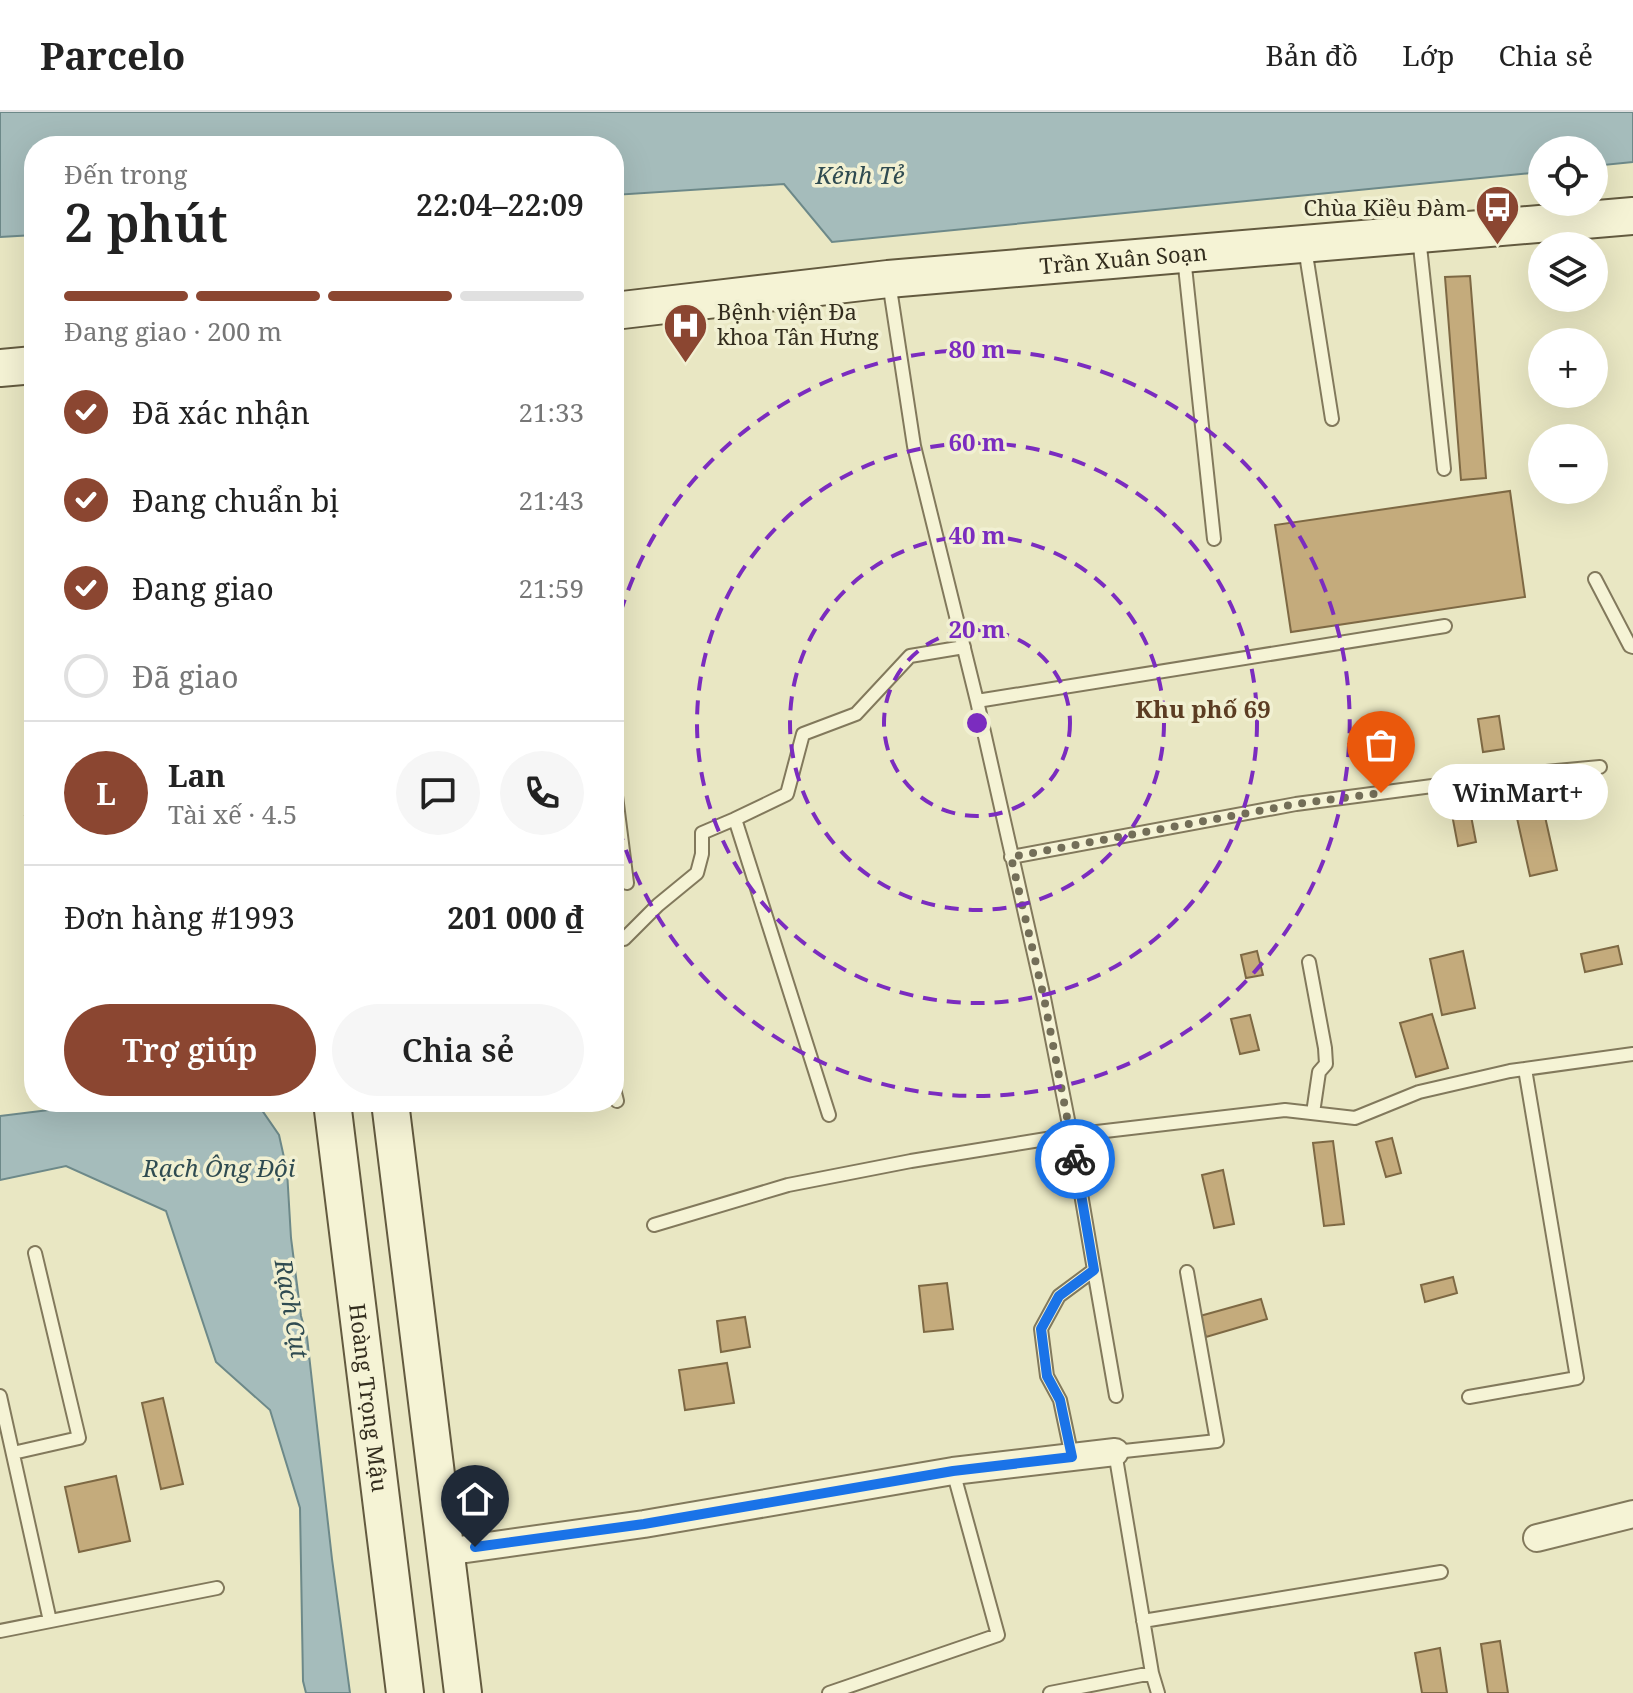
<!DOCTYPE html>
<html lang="vi">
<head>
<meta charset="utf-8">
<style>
	body { margin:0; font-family:"Noto Serif",serif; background:#f6f6f6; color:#222; height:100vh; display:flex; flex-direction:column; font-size:30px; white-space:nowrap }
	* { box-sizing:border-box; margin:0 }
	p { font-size:26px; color:#767676 }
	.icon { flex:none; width:44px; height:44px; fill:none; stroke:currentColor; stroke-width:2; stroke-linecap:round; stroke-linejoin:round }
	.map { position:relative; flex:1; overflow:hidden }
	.panel { position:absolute; left:24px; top:24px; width:600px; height:976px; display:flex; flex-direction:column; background:#fff; border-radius:32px; box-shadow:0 8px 32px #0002 }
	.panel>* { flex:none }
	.tools { position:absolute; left:1528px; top:24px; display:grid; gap:16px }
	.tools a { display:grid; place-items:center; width:80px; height:80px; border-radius:50%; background:#fff; box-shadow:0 8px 32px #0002; font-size:40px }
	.pin { position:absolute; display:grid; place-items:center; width:68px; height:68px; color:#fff; margin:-82px -34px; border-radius:50% 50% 50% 0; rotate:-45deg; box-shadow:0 0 8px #0007 }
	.pin .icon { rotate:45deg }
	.courier { position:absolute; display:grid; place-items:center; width:80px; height:80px; margin:-40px; border:6px solid #1a73e8; border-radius:50%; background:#fff; color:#222; box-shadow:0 2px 10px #0007 }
	.bubble { position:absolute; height:56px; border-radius:28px; background:#fff; box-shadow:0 8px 32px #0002; font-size:26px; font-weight:600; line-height:56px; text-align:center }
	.summary em { font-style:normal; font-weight:600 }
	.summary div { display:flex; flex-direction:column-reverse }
	.summary { display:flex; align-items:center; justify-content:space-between; height:136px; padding:0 40px }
	h1 { font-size:52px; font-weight:600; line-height:60px }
	.bar { display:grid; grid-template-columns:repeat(4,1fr); gap:12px 8px; align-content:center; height:96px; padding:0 40px }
	.bar i { height:10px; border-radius:6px; background:#e0e0e0 }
	.bar .selected { background:#8b4631 }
	.bar p { grid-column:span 4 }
	.line { display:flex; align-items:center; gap:20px; padding:0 40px; border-top:2px solid #e0e0e0 }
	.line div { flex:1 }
	.round { display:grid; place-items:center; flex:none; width:84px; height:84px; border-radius:42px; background:#f6f6f6 }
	ol { padding:0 40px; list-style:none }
	li { display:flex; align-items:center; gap:24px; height:88px }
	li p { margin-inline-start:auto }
	li .icon { padding:8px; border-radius:50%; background:#8b4631; color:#fff; stroke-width:4 }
	li:last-child { color:#767676 }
	li i { width:44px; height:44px; border:4px solid #e0e0e0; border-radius:50% }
	.primary-button { display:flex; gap:16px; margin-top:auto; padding:16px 40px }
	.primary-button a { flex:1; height:92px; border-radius:48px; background:#8b4631; color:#fff; font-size:32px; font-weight:600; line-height:92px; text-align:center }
	.primary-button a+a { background:#f6f6f6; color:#222 }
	header { display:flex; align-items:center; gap:48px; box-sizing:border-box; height:112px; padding:0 40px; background:#fff; border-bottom:2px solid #e0e0e0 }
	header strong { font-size:38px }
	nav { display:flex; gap:44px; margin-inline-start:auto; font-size:28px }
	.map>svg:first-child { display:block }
</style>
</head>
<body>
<header>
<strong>Parcelo</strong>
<nav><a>Bản đồ</a><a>Lớp</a><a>Chia sẻ</a></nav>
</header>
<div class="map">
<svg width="1633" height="1581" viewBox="0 0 1633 1581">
	<rect width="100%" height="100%" fill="#e9e7c3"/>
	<!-- water -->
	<path fill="#a5bcbb" stroke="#6d8989" stroke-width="2" d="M0,0H1633V50L1594,54V38H1542V60L832,130L784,72L614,83V34H34V123L0,125Z
		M114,990H243L259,994L279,1023L287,1059L291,1126L301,1204L307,1225L332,1447L350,1581H306L303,1569L300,1396L270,1298L216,1250L166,1099L66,1054L0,1068V1004Z"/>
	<!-- building -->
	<path fill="#c4ab7c" stroke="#7e6944" stroke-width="2" d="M1470,164L1486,366L1461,368L1445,165Z
		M1510,379L1525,485L1291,520L1275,413Z
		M1499,604L1504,637L1483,640L1478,607Z
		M1537,669L1557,758L1530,764L1510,675Z
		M1468,688L1476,730L1458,734L1450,692Z
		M34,702V737H33L25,704Z
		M1618,834L1622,852L1585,860L1581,842Z
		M1257,839L1263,863L1246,866L1241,843Z
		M1463,839L1475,896L1442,903L1430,847Z
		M1432,902L1448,956L1416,965L1400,911Z
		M1250,903L1259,938L1240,942L1231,907Z
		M1392,1026L1401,1061L1386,1065L1376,1030Z
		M1333,1029L1344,1112L1324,1114L1313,1031Z
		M1223,1058L1234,1112L1214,1116L1202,1063Z
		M1453,1165L1457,1181L1425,1190L1421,1173Z
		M947,1171L953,1217L924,1220L919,1174Z
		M1261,1187L1267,1207L1206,1225L1200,1204Z
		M745,1205L750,1235L721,1240L717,1209Z
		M727,1251L734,1291L685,1298L679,1258Z
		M163,1286L183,1372L161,1377L142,1291Z
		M116,1364L130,1429L79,1440L65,1375Z
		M1500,1529L1508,1581H1488L1481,1532Z
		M1440,1536L1447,1581H1422L1415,1541Z"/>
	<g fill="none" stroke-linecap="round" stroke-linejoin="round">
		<defs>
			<path id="service" d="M1419,125L1444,357
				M1305,136L1332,307
				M1184,145L1214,427
				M889,170L914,334L977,589L1044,886L1071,1023L1094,1158L1059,1184L1041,1217L1047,1264L1060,1288L1072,1345
				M1595,467L1630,534L1633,535
				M977,589L1445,514
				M614,668L627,771
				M1011,745L1296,692L1523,662L1600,655
				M624,827L658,793L697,761L702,742V721L735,707
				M1309,850L1325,936L1326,952L1319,960L1313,1001
				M614,977L617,989
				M829,1003L735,707L787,682L803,622L856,602L910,544L964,535
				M654,1113L788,1073L911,1049L1071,1023L1285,998L1355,1006L1419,980L1510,959L1633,942
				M1094,1158L1116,1284
				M0,1284L50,1509
				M1469,1285L1577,1266L1525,957
				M13,1341L79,1326L35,1141
				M1143,1509L1441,1460
				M0,1519L217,1476
				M829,1581L998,1523L953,1359
				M1050,1581L1152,1561
				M1158,1581L1152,1561L1115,1340L1217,1329L1187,1160"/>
			<path id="minor" d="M1537,1426L1633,1402
				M445,1440L644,1412L953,1359L1115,1340"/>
			<g id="secondary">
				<path id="s1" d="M614,199L888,167L1633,104"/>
				<path d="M0,256L34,253"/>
				<path id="s2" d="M332,990L405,1581"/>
				<path d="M390,990L463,1581"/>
			</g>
		</defs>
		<!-- service casing -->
		<use href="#service" stroke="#82795c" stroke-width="16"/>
		<!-- minor casing -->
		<use href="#minor" stroke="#82795c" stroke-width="30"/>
		<!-- secondary casing -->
		<use href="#secondary" stroke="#635a3f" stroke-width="40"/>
		<!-- service -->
		<use href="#service" stroke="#f5f3d5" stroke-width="12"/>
		<!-- minor -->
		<use href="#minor" stroke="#f5f3d5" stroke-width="26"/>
		<!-- secondary -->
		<use href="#secondary" stroke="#f5f3d5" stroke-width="36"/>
	</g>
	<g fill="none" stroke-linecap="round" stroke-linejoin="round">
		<!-- done -->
		<path stroke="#736e58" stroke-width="8" stroke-dasharray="0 14.4" d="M1075,1047L1044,886L1011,745L1296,692L1381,681"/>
		<!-- route -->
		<path stroke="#1a73e8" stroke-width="10" d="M475,1435L644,1412L953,1359L1072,1345L1060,1288L1047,1264L1041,1217L1059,1184L1094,1158L1075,1047"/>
	</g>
	<!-- distance rings -->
	<g fill="none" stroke="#7b2cbf" stroke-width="4" stroke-dasharray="14 10">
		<circle cx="977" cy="611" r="93"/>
		<circle cx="977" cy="611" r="187"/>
		<circle cx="977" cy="611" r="280"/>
		<path d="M614 524A373 373 0 1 1 614 698"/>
	</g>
	<!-- icons -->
	<defs>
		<symbol id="bus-pin" viewBox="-11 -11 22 30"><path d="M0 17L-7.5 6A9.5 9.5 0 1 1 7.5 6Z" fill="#8b4631" stroke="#f1f0d2"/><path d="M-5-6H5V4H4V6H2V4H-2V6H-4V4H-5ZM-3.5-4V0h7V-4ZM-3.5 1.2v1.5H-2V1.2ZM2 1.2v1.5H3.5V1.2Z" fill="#fff"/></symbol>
		<symbol id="hospital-pin" viewBox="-11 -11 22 30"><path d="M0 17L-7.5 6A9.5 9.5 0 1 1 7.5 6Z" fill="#8b4631" stroke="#f1f0d2"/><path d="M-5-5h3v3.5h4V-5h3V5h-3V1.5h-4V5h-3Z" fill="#fff"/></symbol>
	</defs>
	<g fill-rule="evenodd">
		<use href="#bus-pin" x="1472" y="70" width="51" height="69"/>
		<use href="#hospital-pin" x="660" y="188" width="51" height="69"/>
	</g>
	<g text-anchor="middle" stroke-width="7" stroke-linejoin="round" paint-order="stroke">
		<!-- poi labels -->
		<g font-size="22" fill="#332d1e" stroke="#f1f0d2" text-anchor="end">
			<text x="1466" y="104">Chùa Kiều Đàm</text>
			<text x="717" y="208" text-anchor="start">Bệnh viện Đa<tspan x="717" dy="25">khoa Tân Hưng</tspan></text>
		</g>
		<!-- street labels -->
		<g font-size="22" fill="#332d1e" stroke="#f1f0d2">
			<text dy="8" stroke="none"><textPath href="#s1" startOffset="512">Trần Xuân Soạn</textPath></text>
			<text dy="8" stroke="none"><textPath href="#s2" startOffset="298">Hoàng Trọng Mậu</textPath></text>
		</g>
		<!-- water labels -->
		<g font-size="24" font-style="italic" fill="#2f4b51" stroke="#f1f0d2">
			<text x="860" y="72">Kênh Tẻ</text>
			<text x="219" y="1065">Rạch Ông Đội</text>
			<text transform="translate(291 1197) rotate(80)" y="8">Rạch Cụt</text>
		</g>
		<!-- neighbourhood labels -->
		<g font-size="24" font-weight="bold" fill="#5b3c22" stroke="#f1f0d2">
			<text x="1203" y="606">Khu phố 69</text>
		</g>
	</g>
	<circle cx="977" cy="611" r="12" fill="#7b2cbf" stroke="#f1f0d2" stroke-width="4"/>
	<g font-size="24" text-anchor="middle" font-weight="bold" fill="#7b2cbf" stroke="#f1f0d2" stroke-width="7" stroke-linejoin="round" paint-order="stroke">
		<text x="977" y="246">80 m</text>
		<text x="977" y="339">60 m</text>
		<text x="977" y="432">40 m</text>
		<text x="977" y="526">20 m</text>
	</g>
</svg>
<div class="tools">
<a><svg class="icon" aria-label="locate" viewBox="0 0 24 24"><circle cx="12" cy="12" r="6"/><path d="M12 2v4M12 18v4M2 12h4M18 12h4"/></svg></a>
<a><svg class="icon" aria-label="layers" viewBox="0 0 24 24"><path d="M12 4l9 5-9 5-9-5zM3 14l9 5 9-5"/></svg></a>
<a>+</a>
<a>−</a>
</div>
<div class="pin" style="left:1381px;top:681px;background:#ea580c"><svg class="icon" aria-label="bag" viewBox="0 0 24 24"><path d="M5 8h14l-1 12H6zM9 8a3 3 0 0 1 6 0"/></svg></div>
<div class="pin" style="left:475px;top:1435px;background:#1f2937"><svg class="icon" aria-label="home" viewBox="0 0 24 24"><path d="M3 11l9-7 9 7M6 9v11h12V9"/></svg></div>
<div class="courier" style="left:1075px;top:1047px"><svg class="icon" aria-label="bike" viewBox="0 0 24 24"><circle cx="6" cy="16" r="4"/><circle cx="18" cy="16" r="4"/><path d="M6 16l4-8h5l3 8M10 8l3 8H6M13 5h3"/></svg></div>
<div class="bubble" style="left:1428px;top:652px;width:180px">WinMart+</div>
<section class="panel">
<div class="summary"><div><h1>2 phút</h1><p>Đến trong</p></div><em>22:04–22:09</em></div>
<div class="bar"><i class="selected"></i><i class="selected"></i><i class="selected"></i><i></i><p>Đang giao · 200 m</p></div>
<ol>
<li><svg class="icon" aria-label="check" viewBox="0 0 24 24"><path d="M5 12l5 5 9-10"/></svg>Đã xác nhận<p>21:33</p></li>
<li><svg class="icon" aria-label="check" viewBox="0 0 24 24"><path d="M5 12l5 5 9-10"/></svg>Đang chuẩn bị<p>21:43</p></li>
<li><svg class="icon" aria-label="check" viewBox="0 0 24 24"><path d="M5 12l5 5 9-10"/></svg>Đang giao<p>21:59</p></li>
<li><i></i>Đã giao</li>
</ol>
<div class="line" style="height:144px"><b class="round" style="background:#8b4631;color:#fff">L</b><div><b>Lan</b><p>Tài xế · 4.5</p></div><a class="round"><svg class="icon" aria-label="chat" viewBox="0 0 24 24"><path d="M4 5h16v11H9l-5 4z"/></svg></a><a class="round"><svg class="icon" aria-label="phone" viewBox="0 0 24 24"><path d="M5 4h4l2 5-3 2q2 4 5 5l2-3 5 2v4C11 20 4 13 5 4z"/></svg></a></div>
<div class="line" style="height:104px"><div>Đơn hàng #1993</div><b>201 000 ₫</b></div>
<div class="primary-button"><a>Trợ giúp</a><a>Chia sẻ</a></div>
</section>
</div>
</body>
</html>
